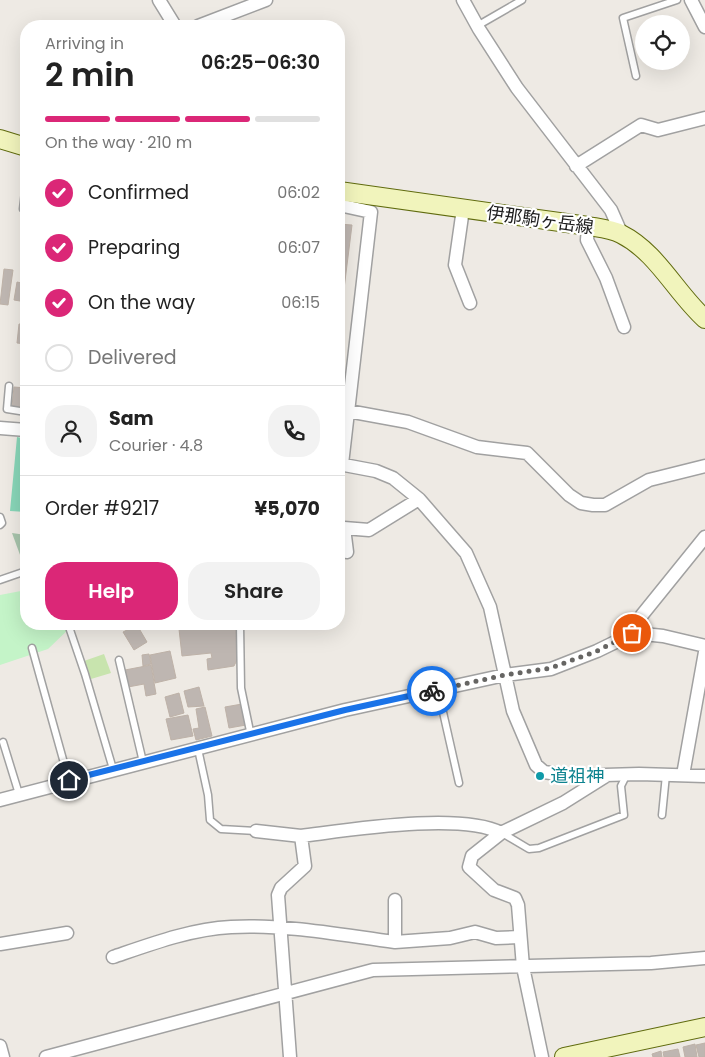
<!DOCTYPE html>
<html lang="en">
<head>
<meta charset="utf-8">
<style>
	body { margin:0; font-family:Poppins,"Noto Sans JP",sans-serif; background:#f2f2f2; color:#222; height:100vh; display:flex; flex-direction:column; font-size:19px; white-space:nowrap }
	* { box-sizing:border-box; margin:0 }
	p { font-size:16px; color:#767676 }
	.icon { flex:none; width:28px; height:28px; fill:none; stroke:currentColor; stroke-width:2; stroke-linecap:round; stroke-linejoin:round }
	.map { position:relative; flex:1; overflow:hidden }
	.drawer { position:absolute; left:20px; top:20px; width:325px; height:610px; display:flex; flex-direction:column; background:#fff; border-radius:20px; box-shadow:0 5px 20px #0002 }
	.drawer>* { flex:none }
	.controls { position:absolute; left:635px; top:15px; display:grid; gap:10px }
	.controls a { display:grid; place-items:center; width:55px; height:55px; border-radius:50%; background:#fff; box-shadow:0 5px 20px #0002; font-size:25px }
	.pin { position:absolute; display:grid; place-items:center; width:42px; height:42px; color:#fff; margin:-21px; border:2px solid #fff; border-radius:50%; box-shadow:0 1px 5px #0007 }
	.courier { position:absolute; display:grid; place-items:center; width:50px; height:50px; margin:-25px; border:4px solid #1a73e8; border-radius:50%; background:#fff; color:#222; box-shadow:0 1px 6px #0007 }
	.summary em { font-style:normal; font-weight:600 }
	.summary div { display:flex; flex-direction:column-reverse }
	.summary { display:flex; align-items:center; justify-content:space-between; height:85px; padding:0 25px }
	h1 { font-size:32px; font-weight:600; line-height:38px }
	.bar { display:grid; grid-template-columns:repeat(4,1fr); gap:8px 5px; align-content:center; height:60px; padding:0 25px }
	.bar i { height:6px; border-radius:4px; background:#e0e0e0 }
	.bar .on { background:#db2777 }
	.bar p { grid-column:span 4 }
	.line { display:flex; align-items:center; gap:12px; padding:0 25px; border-top:1px solid #e0e0e0 }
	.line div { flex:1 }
	.round { display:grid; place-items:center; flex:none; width:52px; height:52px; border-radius:20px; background:#f2f2f2 }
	ol { padding:0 25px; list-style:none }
	li { display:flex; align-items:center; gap:15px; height:55px }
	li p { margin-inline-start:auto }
	li .icon { padding:5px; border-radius:50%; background:#db2777; color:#fff; stroke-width:4 }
	li:last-child { color:#767676 }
	li i { width:28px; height:28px; border:2px solid #e0e0e0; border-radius:50% }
	.cta { display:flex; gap:10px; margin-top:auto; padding:10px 25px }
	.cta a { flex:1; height:58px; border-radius:20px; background:#db2777; color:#fff; font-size:20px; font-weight:600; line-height:58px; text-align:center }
	.cta a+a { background:#f2f2f2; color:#222 }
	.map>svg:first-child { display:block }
</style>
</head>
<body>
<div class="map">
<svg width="705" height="1057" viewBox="0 0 705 1057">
	<rect width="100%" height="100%" fill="#eeeae4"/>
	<!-- grass -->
	<path fill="#c8e4ae" d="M104,654L111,673L91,679L84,661Z"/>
	<!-- cemetery -->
	<path fill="#a7c4ac" d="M12,533L26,535V563H23Z"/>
	<!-- park -->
	<path fill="#c4f4c8" d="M26,590V624H74L48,649L0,665V595Z"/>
	<!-- pitch -->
	<path fill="#88d6b8" d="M339,288L344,289L339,353Z
		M17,437L26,439V512L10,511Z"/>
	<!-- building -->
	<path fill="#beb6b1" stroke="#beb2a8" d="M339,224L352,225L344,289L339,288Z
		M4,269L13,270L8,305L0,304Z
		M17,282L26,284V302L14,300Z
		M19,324H26V344L17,343Z
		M14,387L26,388V408L12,406Z
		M218,624H236L237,660L234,666L208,670L207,659L212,658L211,653L182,656L179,629Z
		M137,625L147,642L134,650L123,632Z
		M170,651L176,678L155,683L150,655Z
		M149,654L151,664L143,666L142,655Z
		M151,665L156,694L146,696L144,684L128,687L125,670Z
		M199,687L204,706L188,707L184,691Z
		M179,693L184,713L170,717L165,697Z
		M242,704L246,725L229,728L225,707Z
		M205,707L212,736L196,740L193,729L199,728L196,709Z
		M188,715L193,736L171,740L166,719Z
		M705,1043V1057H699L696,1045Z
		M695,1044L697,1057H685L683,1047Z
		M678,1049L680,1057H664L663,1052Z
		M661,1051L662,1057H653L652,1054Z"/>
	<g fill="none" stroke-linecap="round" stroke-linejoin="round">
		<defs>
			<path id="service" d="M477,26L522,0
				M636,76L623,18L677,0
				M23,209L26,183
				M9,386L7,409L26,412
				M0,517L2,523L0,525
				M0,580L26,571
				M68,624L85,674L113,769
				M240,624L241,688L251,736
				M32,648L69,781
				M119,660L143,762
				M438,690L459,783
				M3,742L19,794
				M198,749L208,795L210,820L221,829L256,831
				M662,815L666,775
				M502,833L529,849L539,848L624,815L621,786L626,776"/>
			<path id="minor" d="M159,0L175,26
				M463,0L479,29L517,88L611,210L622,235
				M691,0L705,27
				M198,26L266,0
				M576,166L641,125L658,130L705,118
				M339,205L371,212L342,464
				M463,209L455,265L470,303
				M588,226L587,240L606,278L624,327
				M348,411L408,422L477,447L527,453L569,495L581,503L593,505H605L649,480L705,466
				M0,428L26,430
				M339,464L376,471L393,478L419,499L466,553L490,607L513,711L536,765L544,772L571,776L639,774L705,776
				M347,552L344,528L369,530L419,499
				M634,633L642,615L705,537
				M683,775L705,652
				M0,800L345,710L505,675L551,669L597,651L634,633L663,636L705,646
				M256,831L301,836
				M501,833L472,856L469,867L494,890L515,898L518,905L523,967L542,1057
				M395,942L450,938L475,932L496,938L519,937
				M0,944L67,933
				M113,957C151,944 191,929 231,927C285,924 341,935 395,942V900
				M0,1046L3,1057
				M46,1057L373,970L651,963L705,958
				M290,1057L278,895L281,888L305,866L301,836C350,830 460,812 501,833L563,803L606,776"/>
			<path id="secondary" d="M0,139L26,147
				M339,191L588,226C599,228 611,229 621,234C657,252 676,293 705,319
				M564,1057L705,1027"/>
		</defs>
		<!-- service casing -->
		<use href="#service" stroke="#a1a1a1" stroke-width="9"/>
		<!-- minor casing -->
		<use href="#minor" stroke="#a1a1a1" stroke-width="15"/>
		<!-- secondary casing -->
		<use href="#secondary" stroke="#606b0e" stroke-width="20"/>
		<!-- service -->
		<use href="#service" stroke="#fff" stroke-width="6"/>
		<!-- minor -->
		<use href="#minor" stroke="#fff" stroke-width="12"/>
		<!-- secondary -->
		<use href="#secondary" stroke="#f1f4bc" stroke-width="18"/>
	</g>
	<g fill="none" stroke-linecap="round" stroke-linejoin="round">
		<!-- done -->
		<path stroke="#666563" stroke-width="5" stroke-dasharray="0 9" d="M432,691L505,675L551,668L597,651L632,633"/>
		<!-- route -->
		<path stroke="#1a73e8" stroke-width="6" d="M69,780L345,710L432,691"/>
	</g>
	<!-- markers -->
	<circle fill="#0f9aa8" stroke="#fff" stroke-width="2" cx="540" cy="776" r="5"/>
	<g text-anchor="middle" stroke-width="4.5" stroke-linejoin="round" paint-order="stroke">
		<!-- street labels -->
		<g font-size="18" fill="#1d1d1d" stroke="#fff">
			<text transform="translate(540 220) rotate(8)" y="6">伊那駒ヶ岳線</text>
		</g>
		<!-- culture labels -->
		<g font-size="18" fill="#0d838f" stroke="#fff" text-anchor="start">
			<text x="550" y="782">道祖神</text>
		</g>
	</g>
</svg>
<div class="controls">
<a><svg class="icon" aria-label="locate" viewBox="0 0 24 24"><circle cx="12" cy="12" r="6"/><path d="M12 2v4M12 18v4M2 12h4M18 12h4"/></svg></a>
</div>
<div class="pin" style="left:632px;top:633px;background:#ea580c"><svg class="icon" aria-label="bag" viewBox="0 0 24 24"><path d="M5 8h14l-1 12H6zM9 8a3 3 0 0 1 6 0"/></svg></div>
<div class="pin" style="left:69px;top:780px;background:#1f2937"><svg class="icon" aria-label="home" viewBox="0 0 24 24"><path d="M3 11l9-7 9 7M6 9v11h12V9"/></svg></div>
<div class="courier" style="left:432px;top:691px"><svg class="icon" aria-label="bike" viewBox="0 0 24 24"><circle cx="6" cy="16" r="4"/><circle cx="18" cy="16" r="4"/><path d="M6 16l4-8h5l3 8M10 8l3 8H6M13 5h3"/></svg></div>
<section class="drawer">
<div class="summary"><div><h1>2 min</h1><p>Arriving in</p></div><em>06:25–06:30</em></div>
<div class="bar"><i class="on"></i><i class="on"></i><i class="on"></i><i></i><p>On the way · 210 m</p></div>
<ol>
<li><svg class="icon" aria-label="check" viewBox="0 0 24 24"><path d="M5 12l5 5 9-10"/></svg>Confirmed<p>06:02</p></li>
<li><svg class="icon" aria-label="check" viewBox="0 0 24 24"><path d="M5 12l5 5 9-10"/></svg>Preparing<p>06:07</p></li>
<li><svg class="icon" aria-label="check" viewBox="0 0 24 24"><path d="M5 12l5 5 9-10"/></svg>On the way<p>06:15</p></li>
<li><i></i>Delivered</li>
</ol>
<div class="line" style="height:90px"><a class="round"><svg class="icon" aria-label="person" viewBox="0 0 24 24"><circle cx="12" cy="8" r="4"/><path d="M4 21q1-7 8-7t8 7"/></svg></a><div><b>Sam</b><p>Courier · 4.8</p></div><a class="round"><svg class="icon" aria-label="phone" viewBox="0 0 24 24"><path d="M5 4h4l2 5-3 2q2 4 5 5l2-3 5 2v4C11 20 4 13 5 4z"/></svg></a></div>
<div class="line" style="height:65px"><div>Order #9217</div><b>¥5,070</b></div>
<div class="cta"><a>Help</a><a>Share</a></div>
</section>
</div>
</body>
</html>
